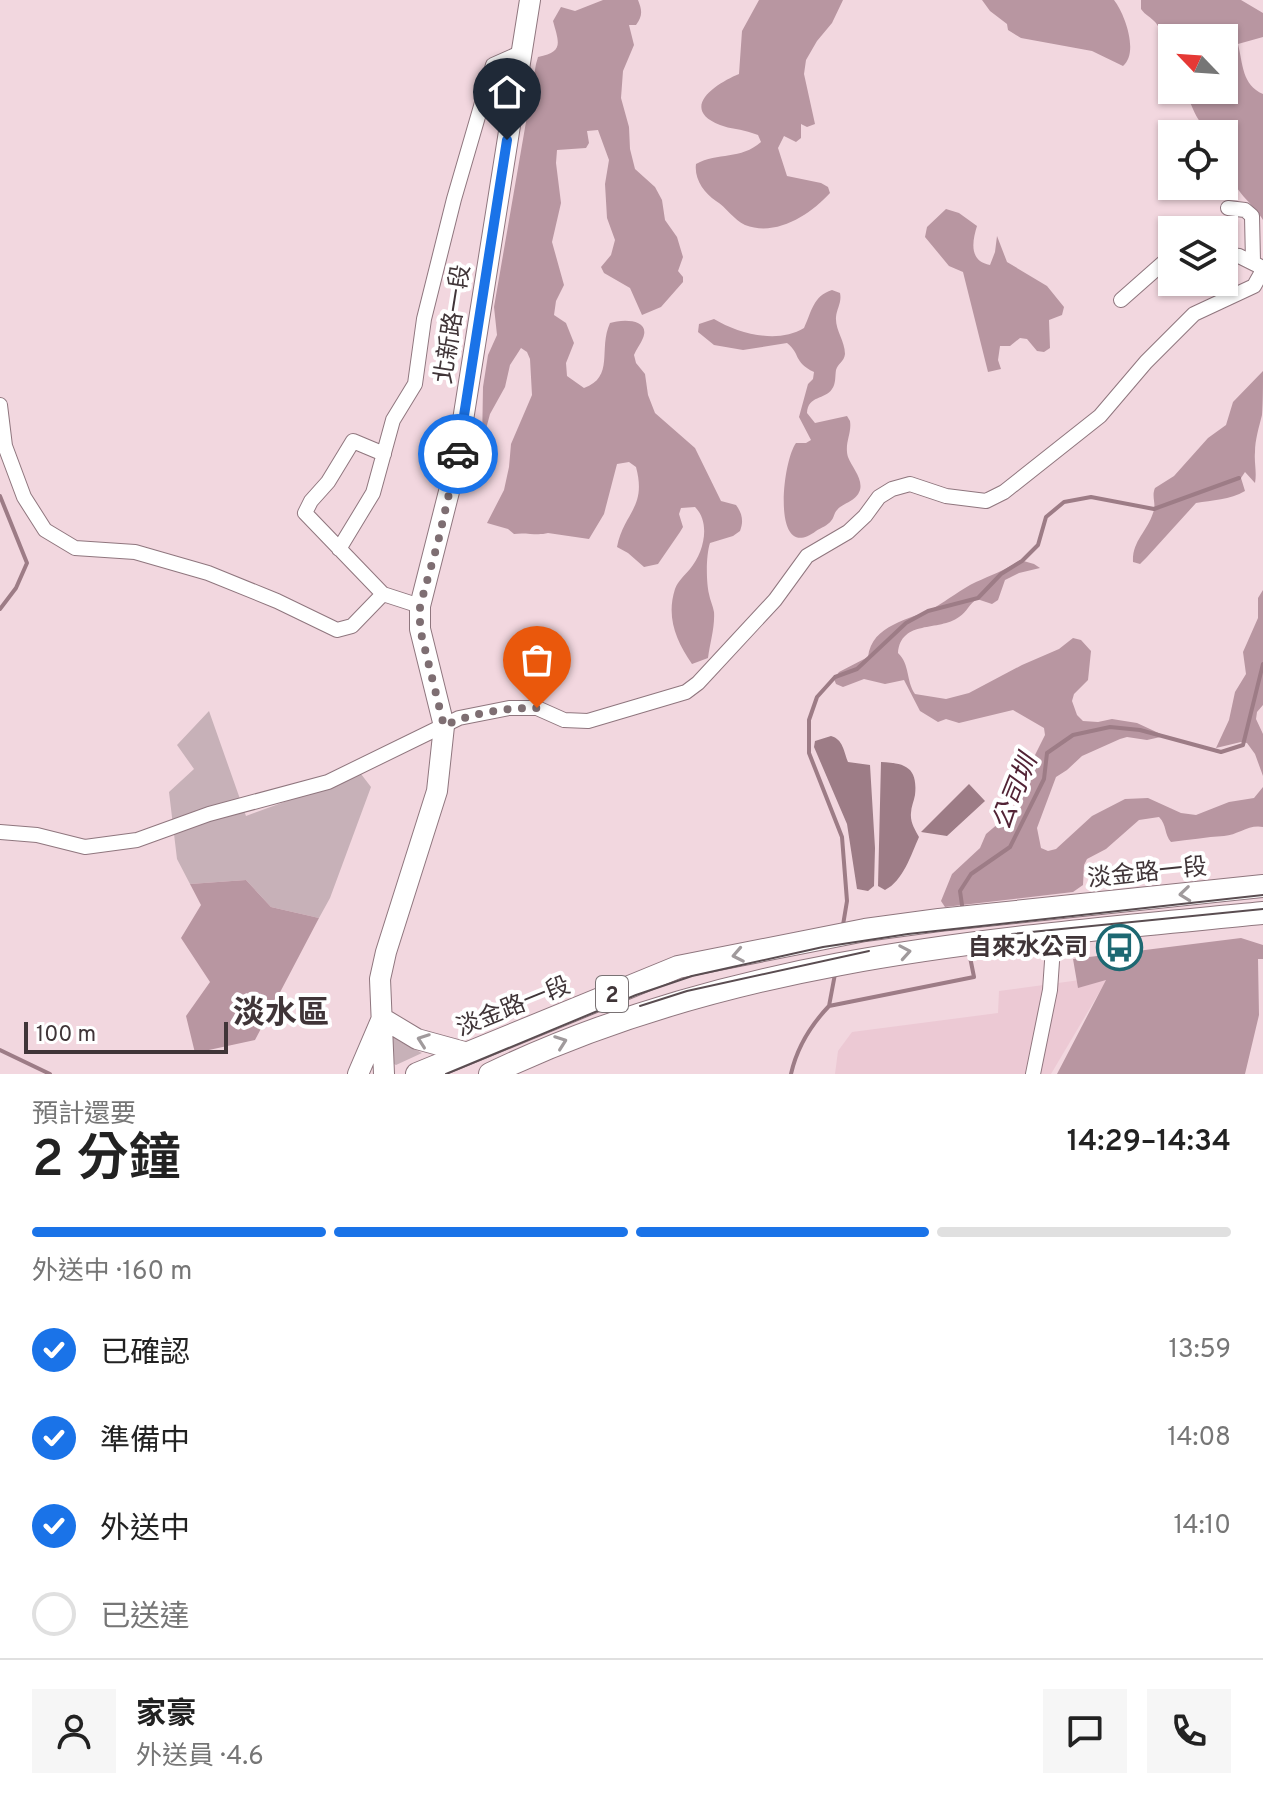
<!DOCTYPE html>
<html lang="zh-TW">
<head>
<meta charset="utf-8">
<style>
	body { margin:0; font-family:Overpass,"Noto Sans TC",sans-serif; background:#f6f6f6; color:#222; height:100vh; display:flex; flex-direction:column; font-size:30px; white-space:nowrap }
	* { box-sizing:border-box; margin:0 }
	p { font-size:26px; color:#767676 }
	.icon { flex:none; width:44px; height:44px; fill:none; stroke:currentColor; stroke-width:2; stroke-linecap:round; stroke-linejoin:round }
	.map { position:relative; height:1074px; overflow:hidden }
	.details { display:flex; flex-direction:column; background:#fff; flex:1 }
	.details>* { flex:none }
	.needle { width:52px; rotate:295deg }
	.controls { position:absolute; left:1158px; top:24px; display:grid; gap:16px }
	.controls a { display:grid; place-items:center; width:80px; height:80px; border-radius:0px; background:#fff; box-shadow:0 2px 6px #0004; font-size:40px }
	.scale { position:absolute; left:24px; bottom:20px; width:204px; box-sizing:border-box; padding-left:8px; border:4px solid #403538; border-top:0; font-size:22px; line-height:28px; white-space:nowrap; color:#403538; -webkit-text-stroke:6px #fff; paint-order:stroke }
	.pin { position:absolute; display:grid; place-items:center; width:68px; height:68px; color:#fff; margin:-82px -34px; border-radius:50% 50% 50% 0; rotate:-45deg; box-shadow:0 0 8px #0007 }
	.pin .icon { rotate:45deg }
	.courier { position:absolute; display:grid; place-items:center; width:80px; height:80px; margin:-40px; border:6px solid #1a73e8; border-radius:50%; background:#fff; color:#222; box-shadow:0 2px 10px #0007 }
	.headline em { font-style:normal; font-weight:600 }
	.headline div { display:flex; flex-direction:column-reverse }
	.headline { display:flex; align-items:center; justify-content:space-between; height:136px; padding:0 32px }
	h1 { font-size:52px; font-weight:600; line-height:60px }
	.bar { display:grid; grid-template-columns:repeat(4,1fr); gap:12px 8px; align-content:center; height:96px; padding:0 32px }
	.bar i { height:10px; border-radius:6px; background:#e0e0e0 }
	.bar .active { background:#1a73e8 }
	.bar p { grid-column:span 4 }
	.line { display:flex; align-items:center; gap:20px; padding:0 32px; border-top:2px solid #e0e0e0 }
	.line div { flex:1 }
	.round { display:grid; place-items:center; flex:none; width:84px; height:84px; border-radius:0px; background:#f6f6f6 }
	ol { padding:0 32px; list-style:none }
	li { display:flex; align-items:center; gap:24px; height:88px }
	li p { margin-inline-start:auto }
	li .icon { padding:8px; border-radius:50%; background:#1a73e8; color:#fff; stroke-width:4 }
	li:last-child { color:#767676 }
	li i { width:44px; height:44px; border:4px solid #e0e0e0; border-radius:50% }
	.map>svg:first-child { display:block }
</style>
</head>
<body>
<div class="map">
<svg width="1263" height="1074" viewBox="0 0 1263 1074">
	<rect width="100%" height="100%" fill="#f2d7df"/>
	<!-- built -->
	<path fill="#ecc9d4" d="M1109,976L1051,1074H835L838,1051L852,1032L998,1013L999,991Z"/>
	<!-- green -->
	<path fill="#c7b1b8" d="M209,711L246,816L361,774L371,787L330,898L319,918L271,907L246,880L190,884L177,859L169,792L194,769L177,745Z
		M388,1031L399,1041L422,1053L396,1065L391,1062Z"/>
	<!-- forest -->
	<path fill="#b896a1" d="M603,0H638C642,10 643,16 636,25H629L634,45L623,71L621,98L629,127L630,149L635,169L655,187L662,200L665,220L677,237L683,257L678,271L683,277V282L661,307L642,315L630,288L604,273L601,267L611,255L615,240L607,218L605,184L609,160L598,130L587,131L589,143L586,148L557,150L556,163L561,203L552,242L564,285L556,301L554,315L566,323L574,343L566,363L567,376L584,388C615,377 598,349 610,323C621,319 651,318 643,338C641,344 636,349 634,355L636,363L645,374L648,395L655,413L695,448L721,501L736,505C742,513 744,521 740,531L733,536L710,543C706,555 706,581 709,594C710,600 713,606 714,612C715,627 710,643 708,658L692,664C676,641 666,617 675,589C678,581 685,575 690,569C704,552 711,523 695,507L681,508L679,514L683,527L680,532L658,564L644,567L628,553L617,547C624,512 647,508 636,467L629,462L617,464L604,514L589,539L548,533C537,536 526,532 514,534L508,529L487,523L504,490L509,467L511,444L532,395L530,359L527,352L521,348L510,365L505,387L490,414L482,444L483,387L488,355L497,335L494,307L536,64L538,57C564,52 559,43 553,21L561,7L575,11Z
		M759,0H843L832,23L817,41L806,60L804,74L815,124L807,127L801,124V138L796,142L784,136L778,148L787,176L821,183L828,187L830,193C810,215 776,237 745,225C734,220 726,207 716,201C704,193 694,179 696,164C718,152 741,160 761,142L758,135L752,133C742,129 730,129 720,125C678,108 717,83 739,74L742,31Z
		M982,0H1114C1125,14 1139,53 1123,66L1092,51L1021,38L1008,30L1007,24L990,11Z
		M1141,0H1241L1263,13V37L1238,44C1243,64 1242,85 1263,94V220C1253,203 1232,190 1231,172C1230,163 1233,155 1232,146L1224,140V134C1199,134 1194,110 1185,90H1224V38H1172V79H1169L1162,67C1169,52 1165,36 1156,23C1151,17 1145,15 1141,9Z
		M946,209L959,213L977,226C972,242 969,261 990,265L995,252L997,236L1007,262L1047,286L1064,307L1062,315L1049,320L1050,348L1044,352L1037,351L1027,339L1020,338L1010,346H1000L998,360L1001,369L988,372L963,272L949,266L925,237L927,227Z
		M832,290L840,293C842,302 837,308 836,317C835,330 845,341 845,354C844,362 838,363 836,370C835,376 836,384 832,389C825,400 808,395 807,413L815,423L847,416L850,421C852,434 844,443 848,457C852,467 863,479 860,490C856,502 844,502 837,510C834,513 834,518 831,521C828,525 821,528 816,531C771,565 782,462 796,443H806L811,440L799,417L808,384L813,379L814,372C793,362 801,354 787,343L743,350L714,345L698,332L699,324L714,319C739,334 778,344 804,328C812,311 813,296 832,290Z
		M1263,371C1263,385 1263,403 1262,415C1259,427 1255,440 1255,452C1254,463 1257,472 1255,483L1245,472L1241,478L1245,491C1230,500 1212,500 1196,503L1147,557L1140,564L1133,562C1132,541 1147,532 1153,513C1157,504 1151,497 1155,488L1174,476L1208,438L1226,425L1233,402Z
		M1020,560L1034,564L1040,568L1019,573L1005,580L998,600L992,604L977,599C969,604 967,612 959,617C939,632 901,619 898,653C910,664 906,681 915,694L946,699L969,693L1022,665L1059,649L1073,638L1081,640L1091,651L1088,680L1074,694L1072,701L1077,715L1083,721L1098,722L1112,719L1137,723L1165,736L1147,740L1127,737L1120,739L1082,756L1067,770L1056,777L1037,828L1041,848L1048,851L1056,849L1092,816L1125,799L1148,798L1181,813L1196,815L1229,802L1254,798L1263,787V827C1249,824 1238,835 1224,836C1206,837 1189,840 1171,842C1164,834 1167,825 1159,817L1139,820L1106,849L1087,859L1084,865L1083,885L1073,892L945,907L941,901L952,874L980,848L986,834L1019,806L1028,782L1032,761L1045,735L1044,728L1013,710L959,723L946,719L938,722L920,711L904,680L885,684L864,679L843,687L836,684L834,679L839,672L868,657C872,624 910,620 934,608C948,600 961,589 976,582C991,575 1006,570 1020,560Z
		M1263,590V705L1257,712L1256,719L1263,734V776L1255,754L1247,743L1241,742L1216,748L1229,720L1235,692L1246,674L1243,652L1258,618V598Z
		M246,880L271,907L319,918L255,1040L195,1053L186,1016L210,982L181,938L201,905L190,884Z
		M1241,938L1263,945V959H1258L1259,1015L1245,1074H1057L1106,980L1078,988L1073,959Z"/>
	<!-- water -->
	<path fill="#9d7c86" d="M831,736C843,739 844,752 848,762L870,765L875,848L874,886L868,891L857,889L847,824L814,747L815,741Z
		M881,762C905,763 918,767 915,795C914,801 911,807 911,813C910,822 915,830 919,837C911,855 903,881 885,890L878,886Z
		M969,784L985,801L947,836L921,832Z"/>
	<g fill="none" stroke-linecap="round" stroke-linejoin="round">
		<!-- stream -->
		<path stroke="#9d7c86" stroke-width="4" d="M0,496L27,563L16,588L0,609
			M963,912L960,891L971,874L1010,847L1044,779L1047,753L1073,735L1110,727L1140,730L1221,752L1243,745L1263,664
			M843,925L847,901L842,837L809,753V720L817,697L835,677L857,669L906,623L928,611L978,598L1001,574L1022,561L1038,545L1046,517L1064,502L1091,497L1154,509L1239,478
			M829,1006L835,974
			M0,1050L50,1074
			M791,1074C797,1047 810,1026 829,1006L974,977L969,952"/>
		<defs>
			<path id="minor" d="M1228,208L1245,210L1252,216L1253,261
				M1224,254L1239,256L1259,266
				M1121,300L1172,255
				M0,405L5,446L24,497L45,530L75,548L135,552L208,573L277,601L337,630L352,626L383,594
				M384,454L353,441L328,482L311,501L305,513L383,594L420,606
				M339,549L373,493L393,420L415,384L424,319L454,199L493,65L520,53
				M0,832L37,835L85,847L137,840L209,814L328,782L459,718L509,708H537L564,720L588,721L686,692L698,683L775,600L807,556L848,532L865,516L879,497L892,489L910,484L946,496L986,501L1004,492L1100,416L1146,362L1194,314L1254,286L1263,270
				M1033,1074L1050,990L1054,933"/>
			<path id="secondary" d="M358,1074L382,1018L417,1039L468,1053
				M384,1074L380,979L386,952L437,791L444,726L420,629V606L456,464L530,0"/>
			<path id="primary" d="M417,1074L678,967L865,930L939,920L1263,886
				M490,1074C735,956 997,939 1263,913"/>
		</defs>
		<!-- minor casing -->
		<use href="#minor" stroke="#8f767e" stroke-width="16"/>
		<!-- secondary casing -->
		<use href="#secondary" stroke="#8f767e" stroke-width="22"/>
		<!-- primary casing -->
		<use href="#primary" stroke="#8f767e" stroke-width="24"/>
		<!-- minor -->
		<use href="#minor" stroke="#fff" stroke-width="14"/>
		<!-- secondary -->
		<use href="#secondary" stroke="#fff" stroke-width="20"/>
		<!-- primary -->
		<use href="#primary" stroke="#fff" stroke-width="22"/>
		<!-- tram -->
		<path stroke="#5a4d51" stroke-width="2" d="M1012,934L1263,909
			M640,1006L687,991L869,951
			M446,1074L636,995L692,976L823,947L908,934L1263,895"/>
	</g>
	<!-- one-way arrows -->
	<defs><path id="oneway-chevron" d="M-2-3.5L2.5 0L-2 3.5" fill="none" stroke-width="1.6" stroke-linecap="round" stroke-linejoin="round" transform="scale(2)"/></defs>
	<g stroke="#a09a9c">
		<use href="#oneway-chevron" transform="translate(1185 894) rotate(174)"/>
		<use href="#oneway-chevron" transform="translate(905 952) rotate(-10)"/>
		<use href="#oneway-chevron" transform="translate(738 955) rotate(169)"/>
		<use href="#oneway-chevron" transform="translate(423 1040) rotate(-160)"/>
		<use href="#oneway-chevron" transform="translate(561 1042) rotate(-20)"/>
	</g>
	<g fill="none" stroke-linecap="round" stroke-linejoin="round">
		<!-- done -->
		<path stroke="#7e6e72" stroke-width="8" stroke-dasharray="0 14.4" d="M458,454L438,542L420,606V629L444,726C473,712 506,708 537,708"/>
		<!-- route -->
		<path stroke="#1a73e8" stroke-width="10" d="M458,454L507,140"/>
	</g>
	<!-- icons -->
	<defs>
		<symbol id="bus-ring" viewBox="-11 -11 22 22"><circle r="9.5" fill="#fff" stroke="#1d6872" stroke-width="1.5"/><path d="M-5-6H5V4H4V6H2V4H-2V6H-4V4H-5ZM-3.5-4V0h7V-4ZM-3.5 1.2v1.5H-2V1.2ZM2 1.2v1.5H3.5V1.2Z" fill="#1d6872"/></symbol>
	</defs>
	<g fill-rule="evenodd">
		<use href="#bus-ring" x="1094" y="922" width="51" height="51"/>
	</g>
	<g text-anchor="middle" stroke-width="8" stroke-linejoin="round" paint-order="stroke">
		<!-- shield labels -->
		<rect fill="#fff" stroke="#797274" stroke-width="2" x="596" y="976" width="32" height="36" rx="6"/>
		<g font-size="22" font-weight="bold" fill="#403538">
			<text x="612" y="1002">2</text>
		</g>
		<!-- street labels -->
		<g font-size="24" fill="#403538" stroke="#fff">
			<text transform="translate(452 324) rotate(-81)" y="8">北新路一段</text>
			<text transform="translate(1147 872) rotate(-6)" y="8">淡金路一段</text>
			<text transform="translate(513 1006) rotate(-22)" y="8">淡金路一段</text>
		</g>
		<!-- poi labels -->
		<g font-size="24" font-weight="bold" fill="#403538" stroke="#fff" text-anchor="end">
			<text x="1088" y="955">自來水公司</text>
		</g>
		<!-- water labels -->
		<g font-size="26" font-style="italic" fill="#522335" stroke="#fff">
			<text transform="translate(1014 792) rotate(-68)" y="9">公司圳</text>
		</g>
		<!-- district labels -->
		<g font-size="32" font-weight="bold" fill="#403538" stroke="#fff">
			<text x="281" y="1023">淡水區</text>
		</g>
	</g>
</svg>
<div class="controls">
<a><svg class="needle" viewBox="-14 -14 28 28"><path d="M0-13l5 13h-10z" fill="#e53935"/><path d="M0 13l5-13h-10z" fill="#767676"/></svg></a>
<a><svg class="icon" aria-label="locate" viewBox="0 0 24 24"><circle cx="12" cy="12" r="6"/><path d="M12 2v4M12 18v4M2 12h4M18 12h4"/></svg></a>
<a><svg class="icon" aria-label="layers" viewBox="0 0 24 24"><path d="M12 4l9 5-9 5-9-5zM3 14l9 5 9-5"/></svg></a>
</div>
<div class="scale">100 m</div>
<div class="pin" style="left:537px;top:708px;background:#ea580c"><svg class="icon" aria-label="bag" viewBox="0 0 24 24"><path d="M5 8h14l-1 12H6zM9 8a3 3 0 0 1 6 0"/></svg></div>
<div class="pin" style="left:507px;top:140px;background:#1f2937"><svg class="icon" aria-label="home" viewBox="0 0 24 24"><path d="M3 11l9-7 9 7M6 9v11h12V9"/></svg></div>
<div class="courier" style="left:458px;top:454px"><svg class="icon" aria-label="car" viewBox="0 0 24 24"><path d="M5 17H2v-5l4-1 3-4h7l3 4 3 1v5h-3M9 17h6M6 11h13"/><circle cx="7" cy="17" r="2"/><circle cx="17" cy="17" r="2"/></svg></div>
</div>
<section class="details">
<div class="headline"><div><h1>2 分鐘</h1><p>預計還要</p></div><em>14:29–14:34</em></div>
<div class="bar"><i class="active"></i><i class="active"></i><i class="active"></i><i></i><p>外送中 · 160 m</p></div>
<ol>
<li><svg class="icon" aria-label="check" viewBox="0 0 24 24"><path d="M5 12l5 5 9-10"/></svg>已確認<p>13:59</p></li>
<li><svg class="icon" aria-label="check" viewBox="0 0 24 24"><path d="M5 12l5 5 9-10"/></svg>準備中<p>14:08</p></li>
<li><svg class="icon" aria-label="check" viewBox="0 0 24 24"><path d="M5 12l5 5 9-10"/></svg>外送中<p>14:10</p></li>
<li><i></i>已送達</li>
</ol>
<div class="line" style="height:144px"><a class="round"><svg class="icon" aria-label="person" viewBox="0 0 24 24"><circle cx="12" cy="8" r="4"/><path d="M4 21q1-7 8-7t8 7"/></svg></a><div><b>家豪</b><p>外送員 · 4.6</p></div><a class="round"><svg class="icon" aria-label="chat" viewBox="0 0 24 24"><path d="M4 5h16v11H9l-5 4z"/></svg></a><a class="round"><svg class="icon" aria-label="phone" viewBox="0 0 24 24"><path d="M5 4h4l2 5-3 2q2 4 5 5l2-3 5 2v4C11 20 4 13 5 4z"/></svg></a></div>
</section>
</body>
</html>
